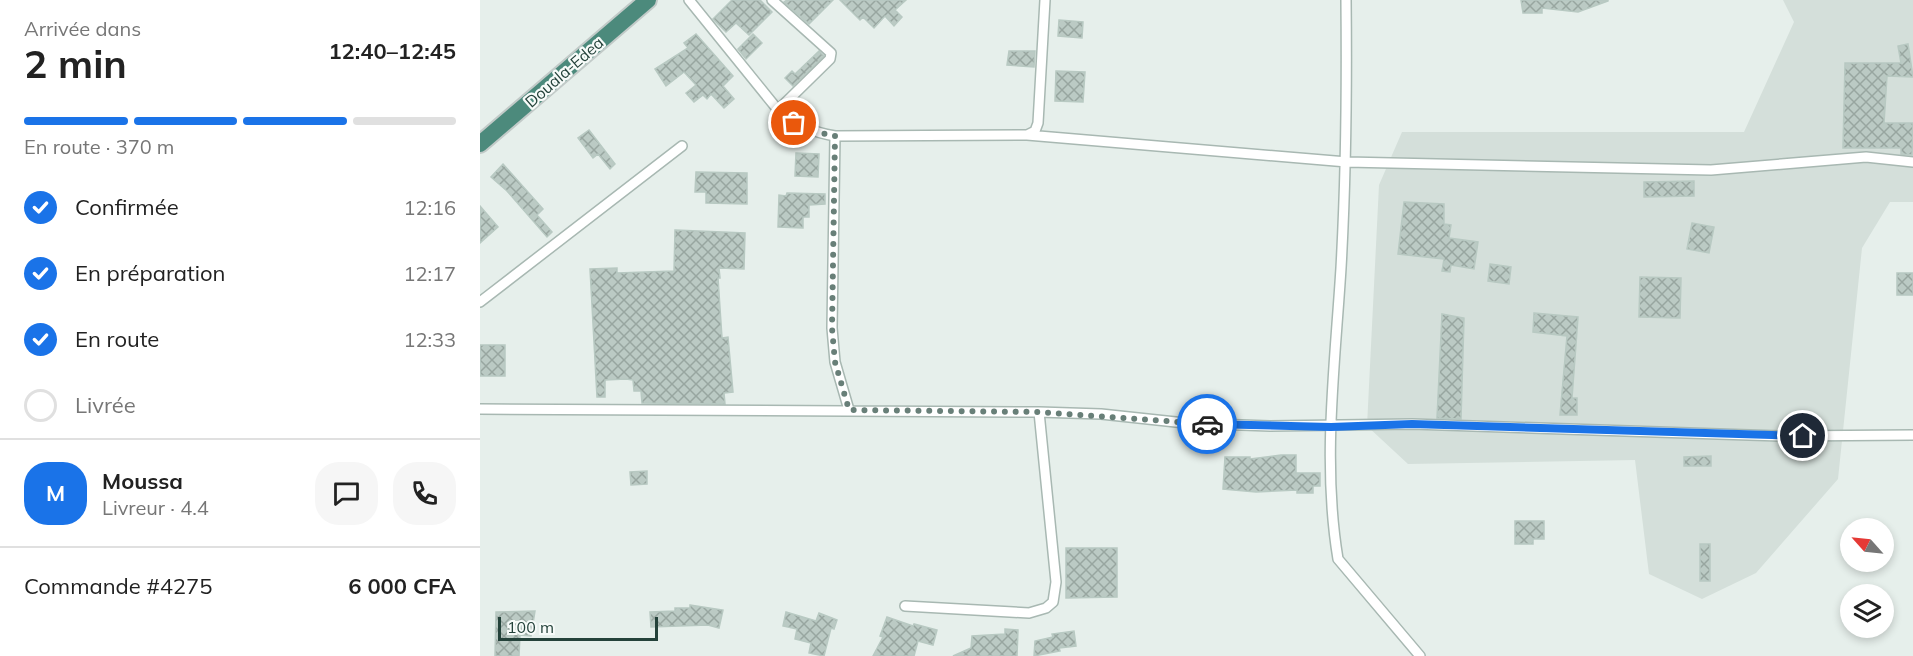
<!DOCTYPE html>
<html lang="fr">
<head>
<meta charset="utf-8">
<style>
	body { margin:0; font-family:Mulish,sans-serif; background:#f6f6f6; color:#222; height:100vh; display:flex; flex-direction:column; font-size:22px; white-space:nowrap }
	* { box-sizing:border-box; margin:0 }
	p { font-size:20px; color:#767676 }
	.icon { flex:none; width:33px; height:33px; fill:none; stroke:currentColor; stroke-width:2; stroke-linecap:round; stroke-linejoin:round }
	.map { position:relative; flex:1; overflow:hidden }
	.drawer { display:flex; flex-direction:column; background:#fff; width:480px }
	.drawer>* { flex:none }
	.needle { width:39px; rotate:297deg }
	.tools { position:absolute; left:1360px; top:518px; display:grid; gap:12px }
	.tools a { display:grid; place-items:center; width:54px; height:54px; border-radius:50%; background:#fff; box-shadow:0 3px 9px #0003; font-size:30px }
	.scale { position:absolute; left:18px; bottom:15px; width:160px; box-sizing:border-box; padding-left:6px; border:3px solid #24423a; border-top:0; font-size:16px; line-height:21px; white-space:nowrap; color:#24423a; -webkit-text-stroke:4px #f7fbf9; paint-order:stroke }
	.pin { position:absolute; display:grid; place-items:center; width:51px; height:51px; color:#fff; margin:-26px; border:3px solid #fff; border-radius:50%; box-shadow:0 2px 6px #0007 }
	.courier { position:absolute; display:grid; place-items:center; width:60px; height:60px; margin:-30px; border:4px solid #1a73e8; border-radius:50%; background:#fff; color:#222; box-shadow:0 2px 8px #0007 }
	.overview em { font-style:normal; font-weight:700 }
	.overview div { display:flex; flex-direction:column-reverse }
	.overview { display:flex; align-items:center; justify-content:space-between; height:102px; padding:0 24px }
	h1 { font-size:39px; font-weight:700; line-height:45px }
	.bar { display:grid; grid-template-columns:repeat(4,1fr); gap:9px 6px; align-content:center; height:72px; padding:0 24px }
	.bar i { height:8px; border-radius:4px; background:#e0e0e0 }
	.bar .current { background:#1a73e8 }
	.bar p { grid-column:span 4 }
	.line { display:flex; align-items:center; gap:15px; padding:0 24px; border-top:2px solid #e0e0e0 }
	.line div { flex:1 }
	.round { display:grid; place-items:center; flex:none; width:63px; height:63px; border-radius:24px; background:#f6f6f6 }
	ol { padding:0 24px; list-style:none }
	li { display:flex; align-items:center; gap:18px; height:66px }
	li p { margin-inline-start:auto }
	li .icon { padding:6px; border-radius:50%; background:#1a73e8; color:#fff; stroke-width:4 }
	li:last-child { color:#767676 }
	li i { width:33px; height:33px; border:3px solid #e0e0e0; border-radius:50% }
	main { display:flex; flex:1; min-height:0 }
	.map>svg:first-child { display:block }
</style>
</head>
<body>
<main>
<section class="drawer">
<div class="overview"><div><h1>2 min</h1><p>Arrivée dans</p></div><em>12:40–12:45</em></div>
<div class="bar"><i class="current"></i><i class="current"></i><i class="current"></i><i></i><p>En route · 370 m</p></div>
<ol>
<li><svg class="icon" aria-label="check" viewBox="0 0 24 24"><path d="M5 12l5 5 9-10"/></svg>Confirmée<p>12:16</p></li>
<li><svg class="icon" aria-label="check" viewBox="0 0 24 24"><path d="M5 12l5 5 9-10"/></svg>En préparation<p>12:17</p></li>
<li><svg class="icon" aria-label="check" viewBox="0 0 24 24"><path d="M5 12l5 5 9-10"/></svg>En route<p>12:33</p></li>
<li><i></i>Livrée</li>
</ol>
<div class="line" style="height:108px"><b class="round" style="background:#1a73e8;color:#fff">M</b><div><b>Moussa</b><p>Livreur · 4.4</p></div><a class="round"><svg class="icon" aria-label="chat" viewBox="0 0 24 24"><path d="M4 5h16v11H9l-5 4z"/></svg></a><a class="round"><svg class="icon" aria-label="phone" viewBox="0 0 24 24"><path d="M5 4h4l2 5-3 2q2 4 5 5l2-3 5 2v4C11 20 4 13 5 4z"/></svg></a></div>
<div class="line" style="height:78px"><div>Commande #4275</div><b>6 000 CFA</b></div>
</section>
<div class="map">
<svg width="1433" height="656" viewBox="0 0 1433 656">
	<defs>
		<pattern id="building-cross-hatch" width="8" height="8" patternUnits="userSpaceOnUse" patternTransform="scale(1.5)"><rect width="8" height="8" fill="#bbcac4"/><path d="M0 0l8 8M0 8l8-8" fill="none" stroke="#98a6a0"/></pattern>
	</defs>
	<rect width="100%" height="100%" fill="#e6efeb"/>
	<!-- built -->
	<path fill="#d4dfda" d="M1303,0H1433V202H1410L1382,248L1358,479L1276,573L1222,599L1169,574L1155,460L928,464L887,426L899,185L922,132H1264L1314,22Z"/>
	<!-- building -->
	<path fill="url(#building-cross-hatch)" stroke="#b8c9c2" stroke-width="1.5" d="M252,0H280L292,12L269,35L256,23L246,32L233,19Z
		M307,0H353L329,24L304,2Z
		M360,0H426L415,10L422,17L414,26L405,16L394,28L383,17L380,20Z
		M1041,0H1128V1L1098,12L1062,8V13H1043Z
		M579,20L603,22L602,38L578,36Z
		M216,34L253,76L243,86L254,99L244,108L231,94L227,99L223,95L214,102L206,93L216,85L204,72L186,86L175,69L208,48L204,43Z
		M273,34L282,43L266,59L258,49Z
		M1428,44L1433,77L1407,76L1404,123H1433L1432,155L1421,154V148H1363L1365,63H1421L1418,46Z
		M339,51L344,56L313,86L305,78L312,71L315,74Z
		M529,51H555L554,67L527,65Z
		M576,71L605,72L603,102L575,101Z
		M109,130L135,164L130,169L118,154L113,158L98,138Z
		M316,153L339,154L338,177L315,176Z
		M23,164L63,209L57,215L72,232L67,237L27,191L11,177Z
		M216,172L267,173V204L226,203V192H215Z
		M1214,181V196L1164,197V182Z
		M307,193L345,194V204L329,205V217H323V228L298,227L299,195L306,196Z
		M924,202L964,204V224L971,225L969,238L998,242L994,269L971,265L970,272L962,271L964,259L918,254Z
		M0,206L18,227L0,243Z
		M1212,223L1234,227L1229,253L1207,249Z
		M195,230L265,233L264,269L239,268L240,278H238L242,338L248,337L253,392L244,393L245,404L162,403L161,391H154L153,380L146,379L125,380V397H117L110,269L137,268V273L194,271Z
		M1010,264L1031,267L1029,284L1008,281Z
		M1417,273H1433V295H1417Z
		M1160,277L1201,278L1200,318L1159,317Z
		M1054,313L1098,317L1092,398H1097V415H1080L1087,336L1053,332Z
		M962,314L984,318L981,419L957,418Z
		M0,345H25V376H0Z
		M801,455H816V473H840V486H833V493H817V490L776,492L743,489L745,457H770V459Z
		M1231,456V466H1204V457Z
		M167,471V484L151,485L150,472Z
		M1035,521H1064V539H1053V544H1035Z
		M1220,544H1230V581H1220Z
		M586,548H637V597L586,598Z
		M210,605L243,610L239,628L228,625L171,627L170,612L195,611V608H210Z
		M55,611L51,636L40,635L39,656H15L16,612Z
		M306,612L336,621L339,613L357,620L354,629L351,628L344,656L329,653L331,643L315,639L317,629L303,626Z
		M407,617L433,626L434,624L457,630L453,645L438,641L434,656H393L403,637L400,636Z
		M525,629L538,630L537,656H473L491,648L492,636L525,634Z
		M594,631L596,646L579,648L580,651L554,656L555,641L573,637L572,634Z"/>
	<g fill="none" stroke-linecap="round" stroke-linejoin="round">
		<defs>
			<path id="minor" d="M209,0L298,110C316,125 332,132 355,136L547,135L555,131L558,123L565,0
				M292,0L351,53L350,59L298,110
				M866,0C867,91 866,178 861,268C855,365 842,463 858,559L940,656
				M547,135L867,162L1231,170L1386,157L1433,162
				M355,136L352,328L355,362L369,410
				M0,302L202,146
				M0,409L559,412L621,414L705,423L790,426L932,424L1303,436L1433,435
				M425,606L549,613L566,608L573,602L576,582L559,412"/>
			<path id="trunk" d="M0,144L168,0"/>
		</defs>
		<!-- minor casing -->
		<use href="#minor" stroke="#a8b8b2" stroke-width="12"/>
		<!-- trunk casing -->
		<use href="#trunk" stroke="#c2cac8" stroke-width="20"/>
		<!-- minor -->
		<use href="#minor" stroke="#fff" stroke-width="9"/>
		<!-- trunk -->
		<use href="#trunk" stroke="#4c8a7c" stroke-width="16"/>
	</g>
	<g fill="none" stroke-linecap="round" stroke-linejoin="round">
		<!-- done -->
		<path stroke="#687f78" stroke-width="6" stroke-dasharray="0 10.8" d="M314,123L336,132L355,136L352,328L355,362L369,410L559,412L727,424"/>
		<!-- route -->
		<path stroke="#1a73e8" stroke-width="8" d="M727,424L851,427L932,424L1323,436"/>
	</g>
	<g text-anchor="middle" stroke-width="4.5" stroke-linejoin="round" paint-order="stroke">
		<!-- street labels -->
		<g font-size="16" fill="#24423a" stroke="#f7fbf9">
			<text transform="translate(84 72) rotate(-41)" y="6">Douala-Edea</text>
		</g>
	</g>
</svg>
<div class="tools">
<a><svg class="needle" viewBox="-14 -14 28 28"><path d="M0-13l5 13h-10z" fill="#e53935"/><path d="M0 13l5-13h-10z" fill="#767676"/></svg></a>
<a><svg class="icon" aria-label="layers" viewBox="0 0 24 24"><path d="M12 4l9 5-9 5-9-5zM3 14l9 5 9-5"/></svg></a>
</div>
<div class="scale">100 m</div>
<div class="pin" style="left:314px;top:123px;background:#ea580c"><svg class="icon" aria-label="bag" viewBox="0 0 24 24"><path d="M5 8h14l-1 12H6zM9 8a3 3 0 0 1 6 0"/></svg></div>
<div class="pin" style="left:1323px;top:436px;background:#1f2937"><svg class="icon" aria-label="home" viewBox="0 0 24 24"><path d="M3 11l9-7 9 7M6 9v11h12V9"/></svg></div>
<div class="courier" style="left:727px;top:424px"><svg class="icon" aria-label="car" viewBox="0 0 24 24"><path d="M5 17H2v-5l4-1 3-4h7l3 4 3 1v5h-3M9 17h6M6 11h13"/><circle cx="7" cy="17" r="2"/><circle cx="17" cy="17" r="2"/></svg></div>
</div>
</main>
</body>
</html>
